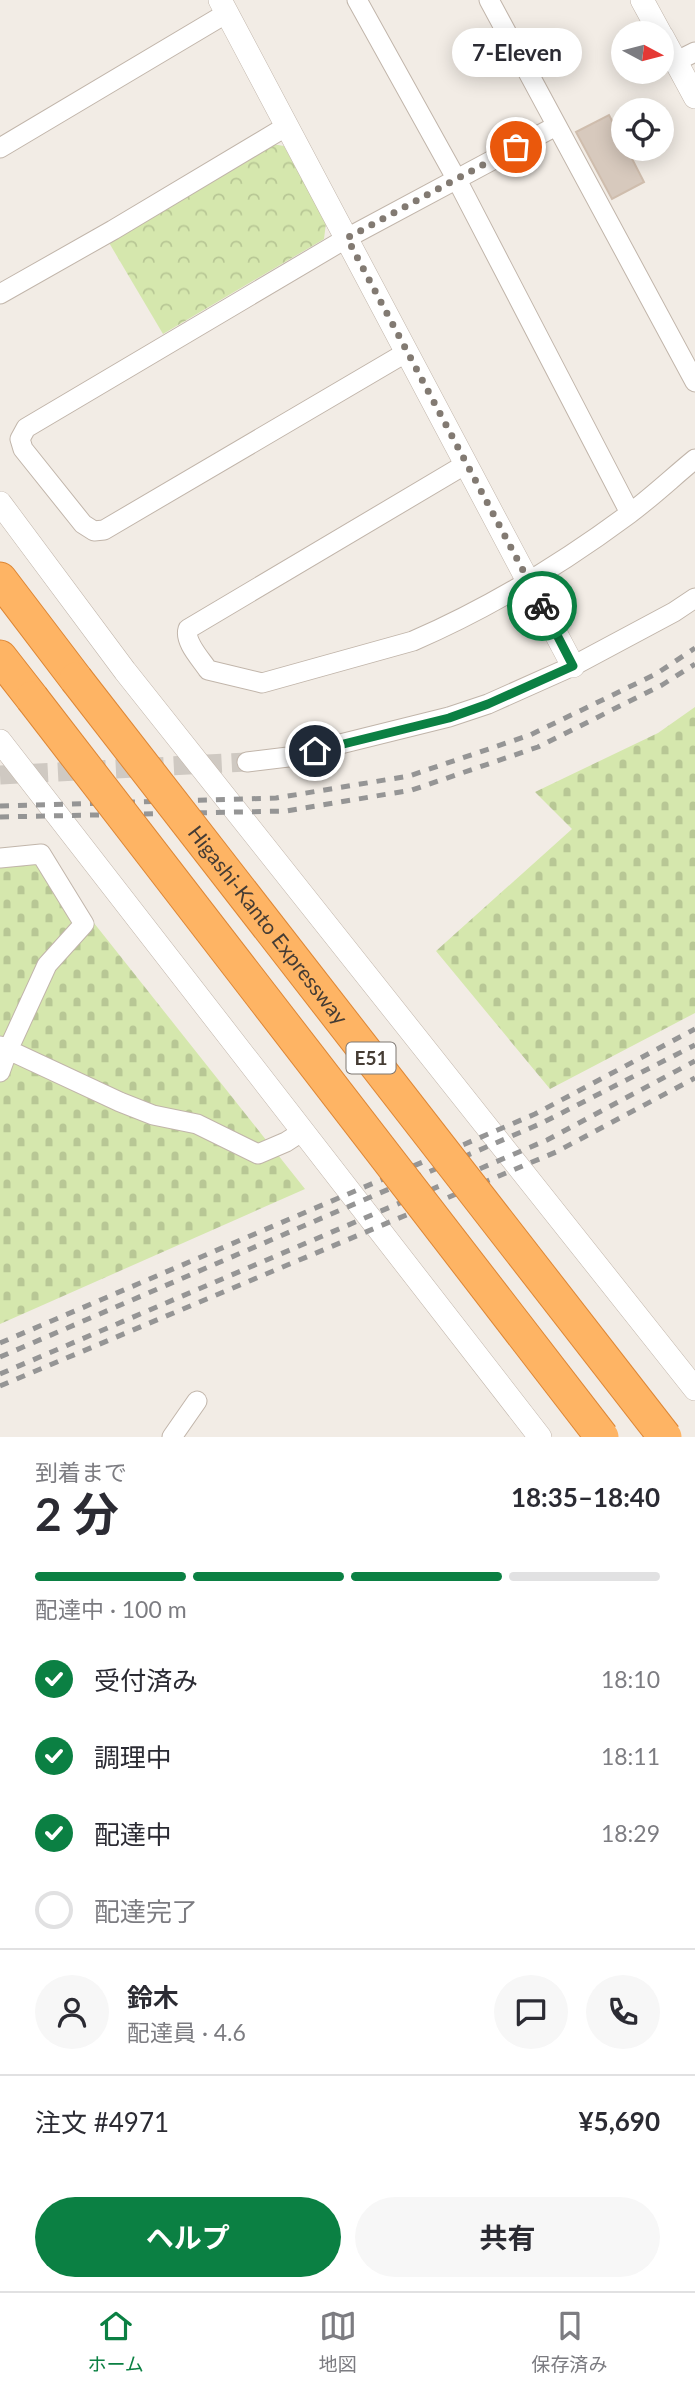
<!DOCTYPE html>
<html lang="ja">
<head>
<meta charset="utf-8">
<style>
	body { margin:0; font-family:Lato,"Noto Sans JP",sans-serif; background:#f7f7f7; color:#2b2b33; height:100vh; display:flex; flex-direction:column; font-size:26px; white-space:nowrap }
	* { box-sizing:border-box; margin:0 }
	p { font-size:23px; color:#7c7c81 }
	.icon { flex:none; width:38px; height:38px; fill:none; stroke:currentColor; stroke-width:2; stroke-linecap:round; stroke-linejoin:round }
	.map { position:relative; height:1437px; overflow:hidden }
	.details { display:flex; flex-direction:column; background:#fff; flex:1 }
	.details>* { flex:none }
	.needle { width:46px; rotate:97deg }
	.tools { position:absolute; left:611px; top:21px; display:grid; gap:14px }
	.tools a { display:grid; place-items:center; width:63px; height:63px; border-radius:50%; background:#fff; box-shadow:0 4px 18px #0003; font-size:35px }
	.pin { position:absolute; display:grid; place-items:center; width:60px; height:60px; color:#fff; margin:-30px; border:4px solid #fff; border-radius:50%; box-shadow:0 2px 7px #0007 }
	.courier { position:absolute; display:grid; place-items:center; width:70px; height:70px; margin:-35px; border:5px solid #0b8043; border-radius:50%; background:#fff; color:#222; box-shadow:0 2px 9px #0007 }
	.bubble { position:absolute; height:49px; border-radius:24px; background:#fff; box-shadow:0 4px 18px #0003; font-size:23px; font-weight:700; line-height:49px; text-align:center }
	.summary em { font-style:normal; font-weight:700 }
	.summary div { display:flex; flex-direction:column-reverse }
	.summary { display:flex; align-items:center; justify-content:space-between; height:119px; padding:0 35px }
	h1 { font-size:46px; font-weight:700; line-height:52px }
	.bar { display:grid; grid-template-columns:repeat(4,1fr); gap:10px 7px; align-content:center; height:84px; padding:0 35px }
	.bar i { height:9px; border-radius:5px; background:#e1e1e2 }
	.bar .selected { background:#0b8043 }
	.bar p { grid-column:span 4 }
	.line { display:flex; align-items:center; gap:18px; padding:0 35px; border-top:2px solid #e1e1e2 }
	.line div { flex:1 }
	.round { display:grid; place-items:center; flex:none; width:74px; height:74px; border-radius:37px; background:#f7f7f7 }
	ol { padding:0 35px; list-style:none }
	li { display:flex; align-items:center; gap:21px; height:77px }
	li p { margin-inline-start:auto }
	li .icon { padding:7px; border-radius:50%; background:#0b8043; color:#fff; stroke-width:4 }
	li:last-child { color:#7c7c81 }
	li i { width:38px; height:38px; border:4px solid #e1e1e2; border-radius:50% }
	.action { display:flex; gap:14px; margin-top:auto; padding:14px 35px }
	.action a { flex:1; height:80px; border-radius:42px; background:#0b8043; color:#fff; font-size:28px; font-weight:700; line-height:80px; text-align:center }
	.action a+a { background:#f7f7f7; color:#2b2b33 }
	.dock { display:flex; justify-content:space-around; align-items:center; height:98px; border-top:2px solid #e1e1e2; background:#fff; font-size:19px; color:#7c7c81 }
	.dock a { display:grid; justify-items:center; gap:4px }
	.dock .selected { color:#0b8043 }
	.map>svg:first-child { display:block }
</style>
</head>
<body>
<div class="map">
<svg width="695" height="1437" viewBox="0 0 695 1437">
	<defs>
		<pattern id="cemetery-stones" width="16" height="16" patternUnits="userSpaceOnUse" patternTransform="scale(1.75)"><rect width="16" height="16" fill="#d5e7ad"/><path d="M2 7V4a2 2 0 0 1 4 0v3zM10 15v-3a2 2 0 0 1 4 0v3z" fill="#b8c795"/></pattern>
		<pattern id="park-crowns" width="20" height="18" patternUnits="userSpaceOnUse" patternTransform="scale(1.75)"><rect width="20" height="18" fill="#d5e7ad"/><path d="M2 6a3 3 0 1 1 6 0M12 15a3 3 0 1 1 6 0" fill="none" stroke="#b8c795"/></pattern>
	</defs>
	<rect width="100%" height="100%" fill="#f2ece5"/>
	<!-- cemetery -->
	<path fill="url(#cemetery-stones)" d="M695,707V1013L550,1089L436,951L572,829L535,792L658,733Z
		M44,860L305,1189L0,1324V865Z"/>
	<!-- park -->
	<path fill="url(#park-crowns)" d="M272,144L284,146L326,223L324,239L163,334L108,241Z"/>
	<!-- building -->
	<path fill="#d7c9bd" stroke="#cfbdad" stroke-width="2" d="M609,115L623,142V149H627L644,182L612,199L576,132Z"/>
	<g fill="none" stroke-linecap="round" stroke-linejoin="round">
		<!-- minor-tunnel -->
		<path stroke="#cfc9c2" stroke-width="19" stroke-dasharray="19 10" stroke-linecap="butt" d="M0,775L247,762"/>
		<defs>
			<path id="minor" d="M357,0L457,180L630,513
				M489,0L695,382
				M675,62L695,52
				M0,148L227,13
				M0,294L113,230L287,126
				M407,352L104,530L94,531L83,524L23,449L20,439L26,428L347,238L556,126
				M466,464L188,629C184,642 201,659 208,670L262,683L413,641C489,608 563,563 629,514C652,497 673,477 695,459
				M247,762L288,757L449,717L488,704L573,666L674,612L695,598
				M0,858L41,854L84,924L47,965L8,1050L0,1072
				M0,1046L120,1102L153,1115L197,1124L258,1154L286,1142L303,1131
				M172,1437L197,1401"/>
			<path id="tertiary" d="M220,0L573,666
				M642,0L660,33
				M662,36L695,97
				M0,503L125,671L695,1389
				M0,741L540,1437"/>
			<path id="motorway" d="M0,579L76,679
				M0,657L32,698"/>
		</defs>
		<!-- minor casing -->
		<use href="#minor" stroke="#c1b5aa" stroke-width="21"/>
		<!-- tertiary casing -->
		<use href="#tertiary" stroke="#c1b5aa" stroke-width="24"/>
		<!-- motorway casing -->
		<use href="#motorway" stroke="#dd8634" stroke-width="35"/>
		<!-- minor -->
		<use href="#minor" stroke="#fff" stroke-width="19"/>
		<!-- tertiary -->
		<use href="#tertiary" stroke="#fff" stroke-width="23"/>
		<!-- motorway -->
		<use href="#motorway" stroke="#feb464" stroke-width="33"/>
		<!-- rail -->
		<path stroke="#959595" stroke-width="5" stroke-dasharray="9 9" stroke-linecap="butt" d="M0,806L276,798L409,776L530,735L656,674L695,648
			M0,817L286,811L412,790L538,747L662,685L695,664
			M0,1343L535,1114L695,1029
			M0,1357L542,1123L695,1045
			M0,1374L547,1140L695,1061
			M0,1386L556,1152L695,1078"/>
		<defs>
			<g id="motorway-bridge">
				<path id="s1" d="M76,679L665,1437"/>
				<path d="M32,698L602,1437"/>
			</g>
		</defs>
		<!-- motorway-bridge casing -->
		<use href="#motorway-bridge" stroke="#dd8634" stroke-width="35" stroke-linecap="butt"/>
		<!-- motorway-bridge -->
		<use href="#motorway-bridge" stroke="#feb464" stroke-width="33"/>
	</g>
	<g fill="none" stroke-linecap="round" stroke-linejoin="round">
		<!-- done -->
		<path stroke="#827a72" stroke-width="7" stroke-dasharray="0 12.6" d="M516,147L347,238L542,606"/>
		<!-- route -->
		<path stroke="#0b8043" stroke-width="9" d="M315,751L449,718L488,704L573,666L542,606"/>
	</g>
	<g text-anchor="middle" stroke-width="6" stroke-linejoin="round" paint-order="stroke">
		<!-- shield labels -->
		<rect fill="#fff" stroke="#7d7671" stroke-width="2" x="346.5" y="1042.5" width="49" height="31" rx="5"/>
		<g font-size="19" font-weight="bold" fill="#453c34">
			<text x="371" y="1065">E51</text>
		</g>
		<!-- street labels -->
		<g font-size="21" fill="#453c34" stroke="#fff">
			<text dy="7" stroke="none"><textPath href="#s1" startOffset="312">Higashi-Kanto Expressway</textPath></text>
		</g>
	</g>
</svg>
<div class="tools">
<a><svg class="needle" viewBox="-14 -14 28 28"><path d="M0-13l5 13h-10z" fill="#e53935"/><path d="M0 13l5-13h-10z" fill="#7c7c81"/></svg></a>
<a><svg class="icon" aria-label="locate" viewBox="0 0 24 24"><circle cx="12" cy="12" r="6"/><path d="M12 2v4M12 18v4M2 12h4M18 12h4"/></svg></a>
</div>
<div class="pin" style="left:516px;top:147px;background:#ea580c"><svg class="icon" aria-label="bag" viewBox="0 0 24 24"><path d="M5 8h14l-1 12H6zM9 8a3 3 0 0 1 6 0"/></svg></div>
<div class="pin" style="left:315px;top:751px;background:#1f2937"><svg class="icon" aria-label="home" viewBox="0 0 24 24"><path d="M3 11l9-7 9 7M6 9v11h12V9"/></svg></div>
<div class="courier" style="left:542px;top:606px"><svg class="icon" aria-label="bike" viewBox="0 0 24 24"><circle cx="6" cy="16" r="4"/><circle cx="18" cy="16" r="4"/><path d="M6 16l4-8h5l3 8M10 8l3 8H6M13 5h3"/></svg></div>
<div class="bubble" style="left:452px;top:28px;width:130px">7-Eleven</div>
</div>
<section class="details">
<div class="summary"><div><h1>2 分</h1><p>到着まで</p></div><em>18:35–18:40</em></div>
<div class="bar"><i class="selected"></i><i class="selected"></i><i class="selected"></i><i></i><p>配達中 · 100 m</p></div>
<ol>
<li><svg class="icon" aria-label="check" viewBox="0 0 24 24"><path d="M5 12l5 5 9-10"/></svg>受付済み<p>18:10</p></li>
<li><svg class="icon" aria-label="check" viewBox="0 0 24 24"><path d="M5 12l5 5 9-10"/></svg>調理中<p>18:11</p></li>
<li><svg class="icon" aria-label="check" viewBox="0 0 24 24"><path d="M5 12l5 5 9-10"/></svg>配達中<p>18:29</p></li>
<li><i></i>配達完了</li>
</ol>
<div class="line" style="height:126px"><a class="round"><svg class="icon" aria-label="person" viewBox="0 0 24 24"><circle cx="12" cy="8" r="4"/><path d="M4 21q1-7 8-7t8 7"/></svg></a><div><b>鈴木</b><p>配達員 · 4.6</p></div><a class="round"><svg class="icon" aria-label="chat" viewBox="0 0 24 24"><path d="M4 5h16v11H9l-5 4z"/></svg></a><a class="round"><svg class="icon" aria-label="phone" viewBox="0 0 24 24"><path d="M5 4h4l2 5-3 2q2 4 5 5l2-3 5 2v4C11 20 4 13 5 4z"/></svg></a></div>
<div class="line" style="height:91px"><div>注文 #4971</div><b>¥5,690</b></div>
<div class="action"><a>ヘルプ</a><a>共有</a></div>
</section>
<nav class="dock">
<a class="selected"><svg class="icon" aria-label="home" viewBox="0 0 24 24"><path d="M3 11l9-7 9 7M6 9v11h12V9"/></svg>ホーム</a>
<a><svg class="icon" aria-label="map" viewBox="0 0 24 24"><path d="M3 6l6-2 6 2 6-2v14l-6 2-6-2-6 2zM9 4v14M15 6v14"/></svg>地図</a>
<a><svg class="icon" aria-label="saved" viewBox="0 0 24 24"><path d="M7 4h10v16l-5-4-5 4z"/></svg>保存済み</a>
</nav>
</body>
</html>
